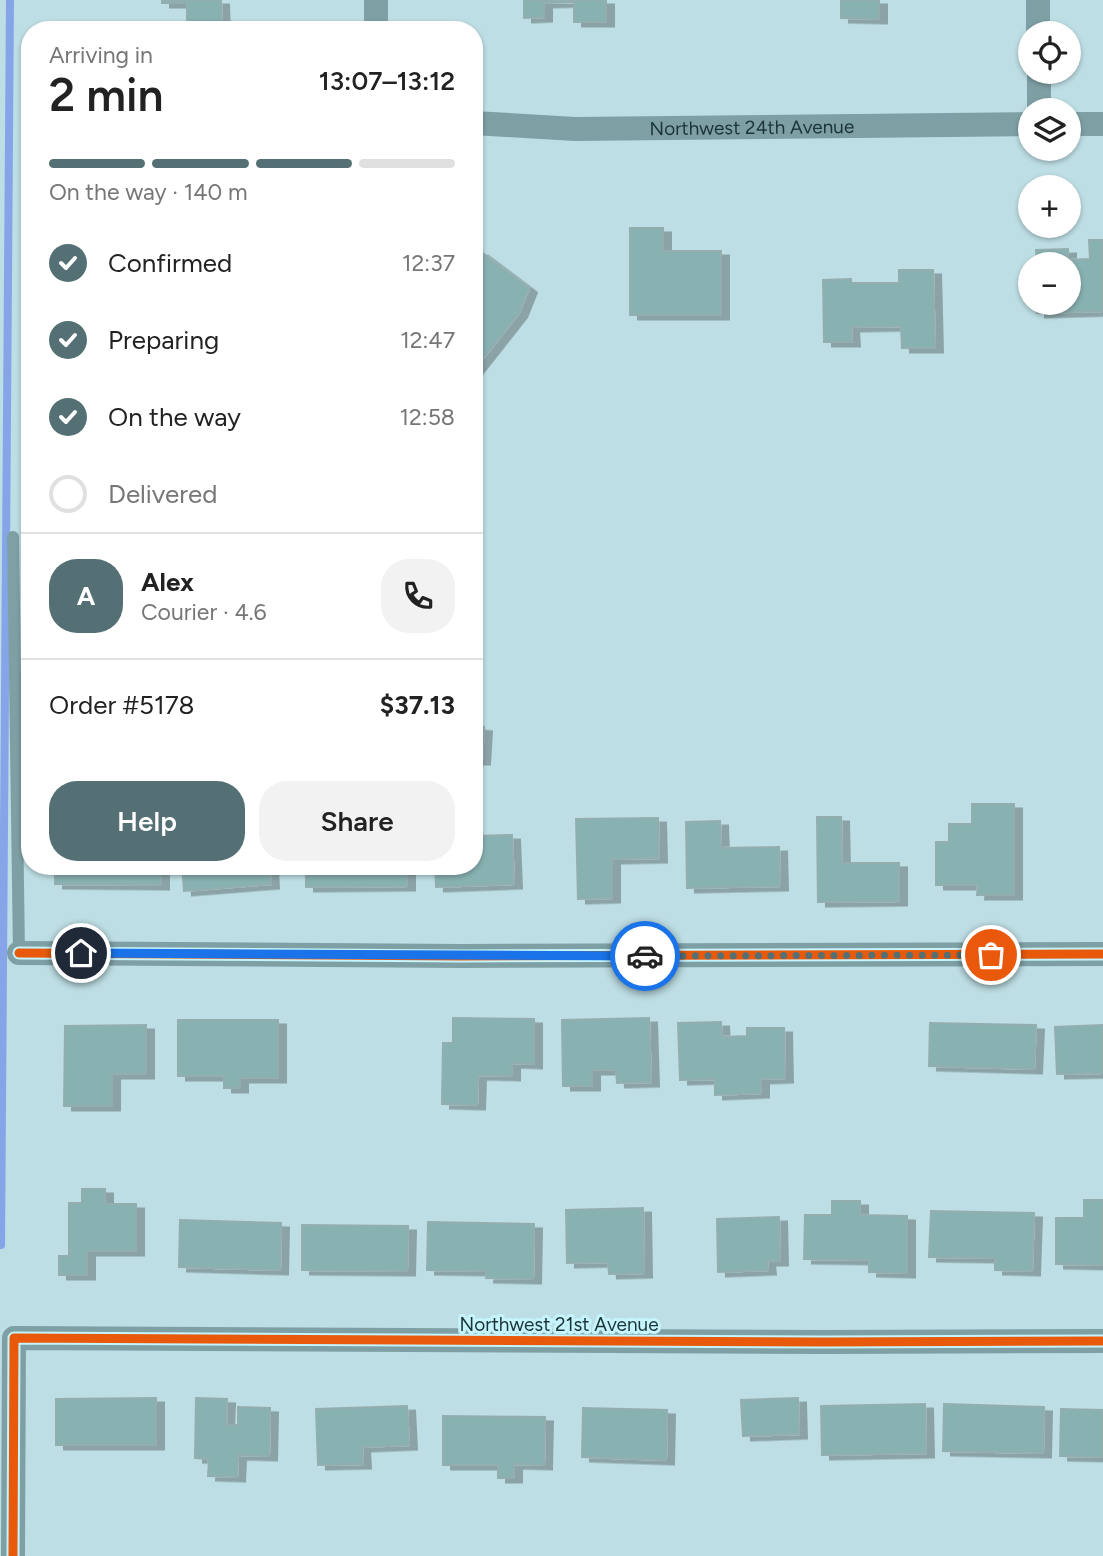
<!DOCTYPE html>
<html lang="en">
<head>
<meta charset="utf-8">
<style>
	body { margin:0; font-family:Figtree,sans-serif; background:#f2f2f2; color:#222; height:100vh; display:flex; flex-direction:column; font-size:26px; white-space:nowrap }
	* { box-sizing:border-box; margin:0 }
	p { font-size:23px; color:#767676 }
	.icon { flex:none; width:38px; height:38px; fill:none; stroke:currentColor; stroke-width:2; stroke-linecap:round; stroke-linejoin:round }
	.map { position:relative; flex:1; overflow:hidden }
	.panel { position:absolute; left:21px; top:21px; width:462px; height:854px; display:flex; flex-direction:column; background:#fff; border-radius:28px; box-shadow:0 2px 5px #0004 }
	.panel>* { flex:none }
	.tools { position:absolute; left:1018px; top:21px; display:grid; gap:14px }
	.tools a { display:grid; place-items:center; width:63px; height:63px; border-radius:50%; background:#fff; box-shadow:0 2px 5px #0004; font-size:35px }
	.pin { position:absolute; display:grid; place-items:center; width:60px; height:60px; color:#fff; margin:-30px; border:4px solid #fff; border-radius:50%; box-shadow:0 2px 7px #0007 }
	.courier { position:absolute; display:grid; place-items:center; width:70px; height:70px; margin:-35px; border:5px solid #1a73e8; border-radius:50%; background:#fff; color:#222; box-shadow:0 2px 9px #0007 }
	.summary em { font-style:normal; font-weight:600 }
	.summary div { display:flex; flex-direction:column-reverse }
	.summary { display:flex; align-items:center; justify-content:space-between; height:119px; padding:0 28px }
	h1 { font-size:46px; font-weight:600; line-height:52px }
	.bar { display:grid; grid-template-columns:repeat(4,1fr); gap:10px 7px; align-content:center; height:84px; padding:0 28px }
	.bar i { height:9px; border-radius:5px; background:#e0e0e0 }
	.bar .on { background:#547074 }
	.bar p { grid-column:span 4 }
	.line { display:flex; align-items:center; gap:18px; padding:0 28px; border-top:2px solid #e0e0e0 }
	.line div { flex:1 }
	.round { display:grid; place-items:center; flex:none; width:74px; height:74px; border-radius:28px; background:#f2f2f2 }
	ol { padding:0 28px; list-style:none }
	li { display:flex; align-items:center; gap:21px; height:77px }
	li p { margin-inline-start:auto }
	li .icon { padding:7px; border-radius:50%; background:#547074; color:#fff; stroke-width:4 }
	li:last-child { color:#767676 }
	li i { width:38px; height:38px; border:4px solid #e0e0e0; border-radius:50% }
	.primary-button { display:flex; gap:14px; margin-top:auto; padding:14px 28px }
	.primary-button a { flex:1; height:80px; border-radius:28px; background:#547074; color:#fff; font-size:28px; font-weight:600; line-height:80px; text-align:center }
	.primary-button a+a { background:#f2f2f2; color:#222 }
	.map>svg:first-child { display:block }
</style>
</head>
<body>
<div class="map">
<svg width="1103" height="1556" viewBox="0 0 1103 1556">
	<defs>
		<filter id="shadow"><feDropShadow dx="8" dy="4.5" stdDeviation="0" flood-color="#0004"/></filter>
	</defs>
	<rect width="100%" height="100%" fill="#bddee4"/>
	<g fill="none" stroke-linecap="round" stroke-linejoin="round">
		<!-- stream -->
		<path stroke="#86a5e8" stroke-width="8" d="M1,1245L10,0"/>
	</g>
	<!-- building -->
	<path fill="#88b1b2" stroke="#94aeb0" stroke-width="2" filter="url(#shadow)" d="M162,0H221L222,30H187V3H162Z
		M524,0H606V22H574V2L544,3V17L524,18Z
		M841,0H879V19L841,18Z
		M630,228H663V251H721V315H630Z
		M1089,240H1103V311L1037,313V303H1069V264H1037L1036,250L1068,249V260L1090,259Z
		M480,251L529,288L519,313L474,370V258Z
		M899,270H933L935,348H902L901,326L851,327L852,342H824L823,280L851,279V283H899Z
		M474,726L484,727L482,760H474Z
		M972,804H1014V895H977L978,885H936V842H949V824H972Z
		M817,817H841L842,863H899V901L818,902Z
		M658,818L659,858L612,859V898L578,899L576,819Z
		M720,821L721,848L779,847L780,886L687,888L686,822Z
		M512,835L514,884L436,887L435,866H474V836Z
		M55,866H161V885L55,884Z
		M182,866H270L271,884L184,891Z
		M306,866H407V886L306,887Z
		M453,1018L534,1019V1064L512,1063V1076L478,1075L477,1105L442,1104L443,1043H453Z
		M649,1018L651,1082L617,1083L616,1070H592V1086H563L562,1020Z
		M178,1020H278V1078H240V1088H224V1076H178Z
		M721,1022L722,1037L747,1036V1028H784L785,1078L761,1079V1093L715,1095V1079L680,1080L678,1023Z
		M930,1023L1036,1025L1034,1069L929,1066Z
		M146,1025V1074H112V1106H64L65,1026Z
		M1103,1025V1073L1057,1074L1055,1027Z
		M82,1189H105V1204H136V1251H87V1275H59V1256H69V1203H82Z
		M1084,1200H1103V1265L1056,1264V1218H1084Z
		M832,1201H860V1215L907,1216V1273L869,1272V1260L804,1259L805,1215H832Z
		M643,1208L644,1273L609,1274L608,1262L567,1263L566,1210Z
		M931,1211L1034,1213L1032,1271L995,1270V1258L929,1257Z
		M779,1217L780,1261H767L768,1270L718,1272L717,1219Z
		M180,1220L281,1223L280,1270L179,1267Z
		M428,1222L534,1224L533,1279L486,1278L487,1271L427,1270Z
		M302,1225L408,1226L407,1271L302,1270Z
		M156,1398V1445H56V1399Z
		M196,1398L227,1399L226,1425H238V1407L270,1408L269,1456L238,1455L237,1477L208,1476L209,1459L195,1458Z
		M798,1398L799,1434L743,1436L741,1400Z
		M925,1404L926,1453L822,1455L821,1406Z
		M944,1404L1044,1407L1043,1453L943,1451Z
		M407,1406L409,1445L362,1447L363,1464L318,1465L316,1409Z
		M583,1408L667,1410L666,1460L582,1457Z
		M1061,1409L1103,1410V1457L1060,1456Z
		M443,1416L545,1417L544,1465L514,1464V1478H498V1465H443Z"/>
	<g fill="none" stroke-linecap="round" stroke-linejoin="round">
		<!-- service -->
		<path stroke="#7ea0a5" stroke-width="12" d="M13,537L19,953"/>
		<!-- minor -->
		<g stroke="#7ea0a5" stroke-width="24">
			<path d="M376,0V30"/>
			<path d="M1038,0V33"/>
			<path d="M1039,72V110"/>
			<path id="s1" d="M474,123L575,129L1031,124"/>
			<path d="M1069,124H1103"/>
			<path d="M19,953L461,956L1103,954"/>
			<path d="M13,1556L14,1338L825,1342L1103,1341"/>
		</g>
		<defs>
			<path id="cycleway" d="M19,953L461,956L1103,954
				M13,1556L14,1338L825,1342L1103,1341"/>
		</defs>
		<!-- cycleway casing -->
		<use href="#cycleway" stroke="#c5f4fc" stroke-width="13"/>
		<!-- cycleway -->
		<use href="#cycleway" stroke="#e8590c" stroke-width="9"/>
	</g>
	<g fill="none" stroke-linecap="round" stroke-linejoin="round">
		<!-- done -->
		<path stroke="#547074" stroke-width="7" stroke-dasharray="0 12.6" d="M645,956L991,955"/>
		<!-- route -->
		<path stroke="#1a73e8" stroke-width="9" d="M81,953L645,956"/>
	</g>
	<g text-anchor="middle" stroke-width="6" stroke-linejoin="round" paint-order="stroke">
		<!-- street labels -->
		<g font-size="19" fill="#1c3437" stroke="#c5f4fc">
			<text dy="7" stroke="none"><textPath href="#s1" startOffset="278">Northwest 24th Avenue</textPath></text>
			<text x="559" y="1331">Northwest 21st Avenue</text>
		</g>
	</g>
</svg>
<div class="tools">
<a><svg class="icon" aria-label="locate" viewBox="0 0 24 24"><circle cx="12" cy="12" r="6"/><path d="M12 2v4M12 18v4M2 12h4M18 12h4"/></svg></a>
<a><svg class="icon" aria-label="layers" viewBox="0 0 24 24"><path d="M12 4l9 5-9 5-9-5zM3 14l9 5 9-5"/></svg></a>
<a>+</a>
<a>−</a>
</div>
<div class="pin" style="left:991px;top:955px;background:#ea580c"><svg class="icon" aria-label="bag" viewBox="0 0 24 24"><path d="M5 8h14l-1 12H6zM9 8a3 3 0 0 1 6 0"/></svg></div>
<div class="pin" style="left:81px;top:953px;background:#1f2937"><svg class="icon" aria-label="home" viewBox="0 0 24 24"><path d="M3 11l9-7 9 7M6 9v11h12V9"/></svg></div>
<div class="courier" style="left:645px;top:956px"><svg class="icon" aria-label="car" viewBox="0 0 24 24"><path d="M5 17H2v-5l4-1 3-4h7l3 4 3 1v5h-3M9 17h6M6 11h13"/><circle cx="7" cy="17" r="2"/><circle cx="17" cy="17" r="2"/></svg></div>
<section class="panel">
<div class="summary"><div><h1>2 min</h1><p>Arriving in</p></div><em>13:07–13:12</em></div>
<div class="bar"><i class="on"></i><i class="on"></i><i class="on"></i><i></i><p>On the way · 140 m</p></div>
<ol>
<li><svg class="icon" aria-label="check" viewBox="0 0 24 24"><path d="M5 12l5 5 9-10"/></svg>Confirmed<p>12:37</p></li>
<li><svg class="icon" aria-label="check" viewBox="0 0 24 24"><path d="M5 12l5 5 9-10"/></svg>Preparing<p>12:47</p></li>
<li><svg class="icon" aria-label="check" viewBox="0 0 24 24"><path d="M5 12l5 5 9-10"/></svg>On the way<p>12:58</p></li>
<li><i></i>Delivered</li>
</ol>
<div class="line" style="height:126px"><b class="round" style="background:#547074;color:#fff">A</b><div><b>Alex</b><p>Courier · 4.6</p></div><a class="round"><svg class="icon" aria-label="phone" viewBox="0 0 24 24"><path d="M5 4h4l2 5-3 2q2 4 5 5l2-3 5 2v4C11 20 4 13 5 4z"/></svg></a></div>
<div class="line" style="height:91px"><div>Order #5178</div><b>$37.13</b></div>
<div class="primary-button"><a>Help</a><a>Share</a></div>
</section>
</div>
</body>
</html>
